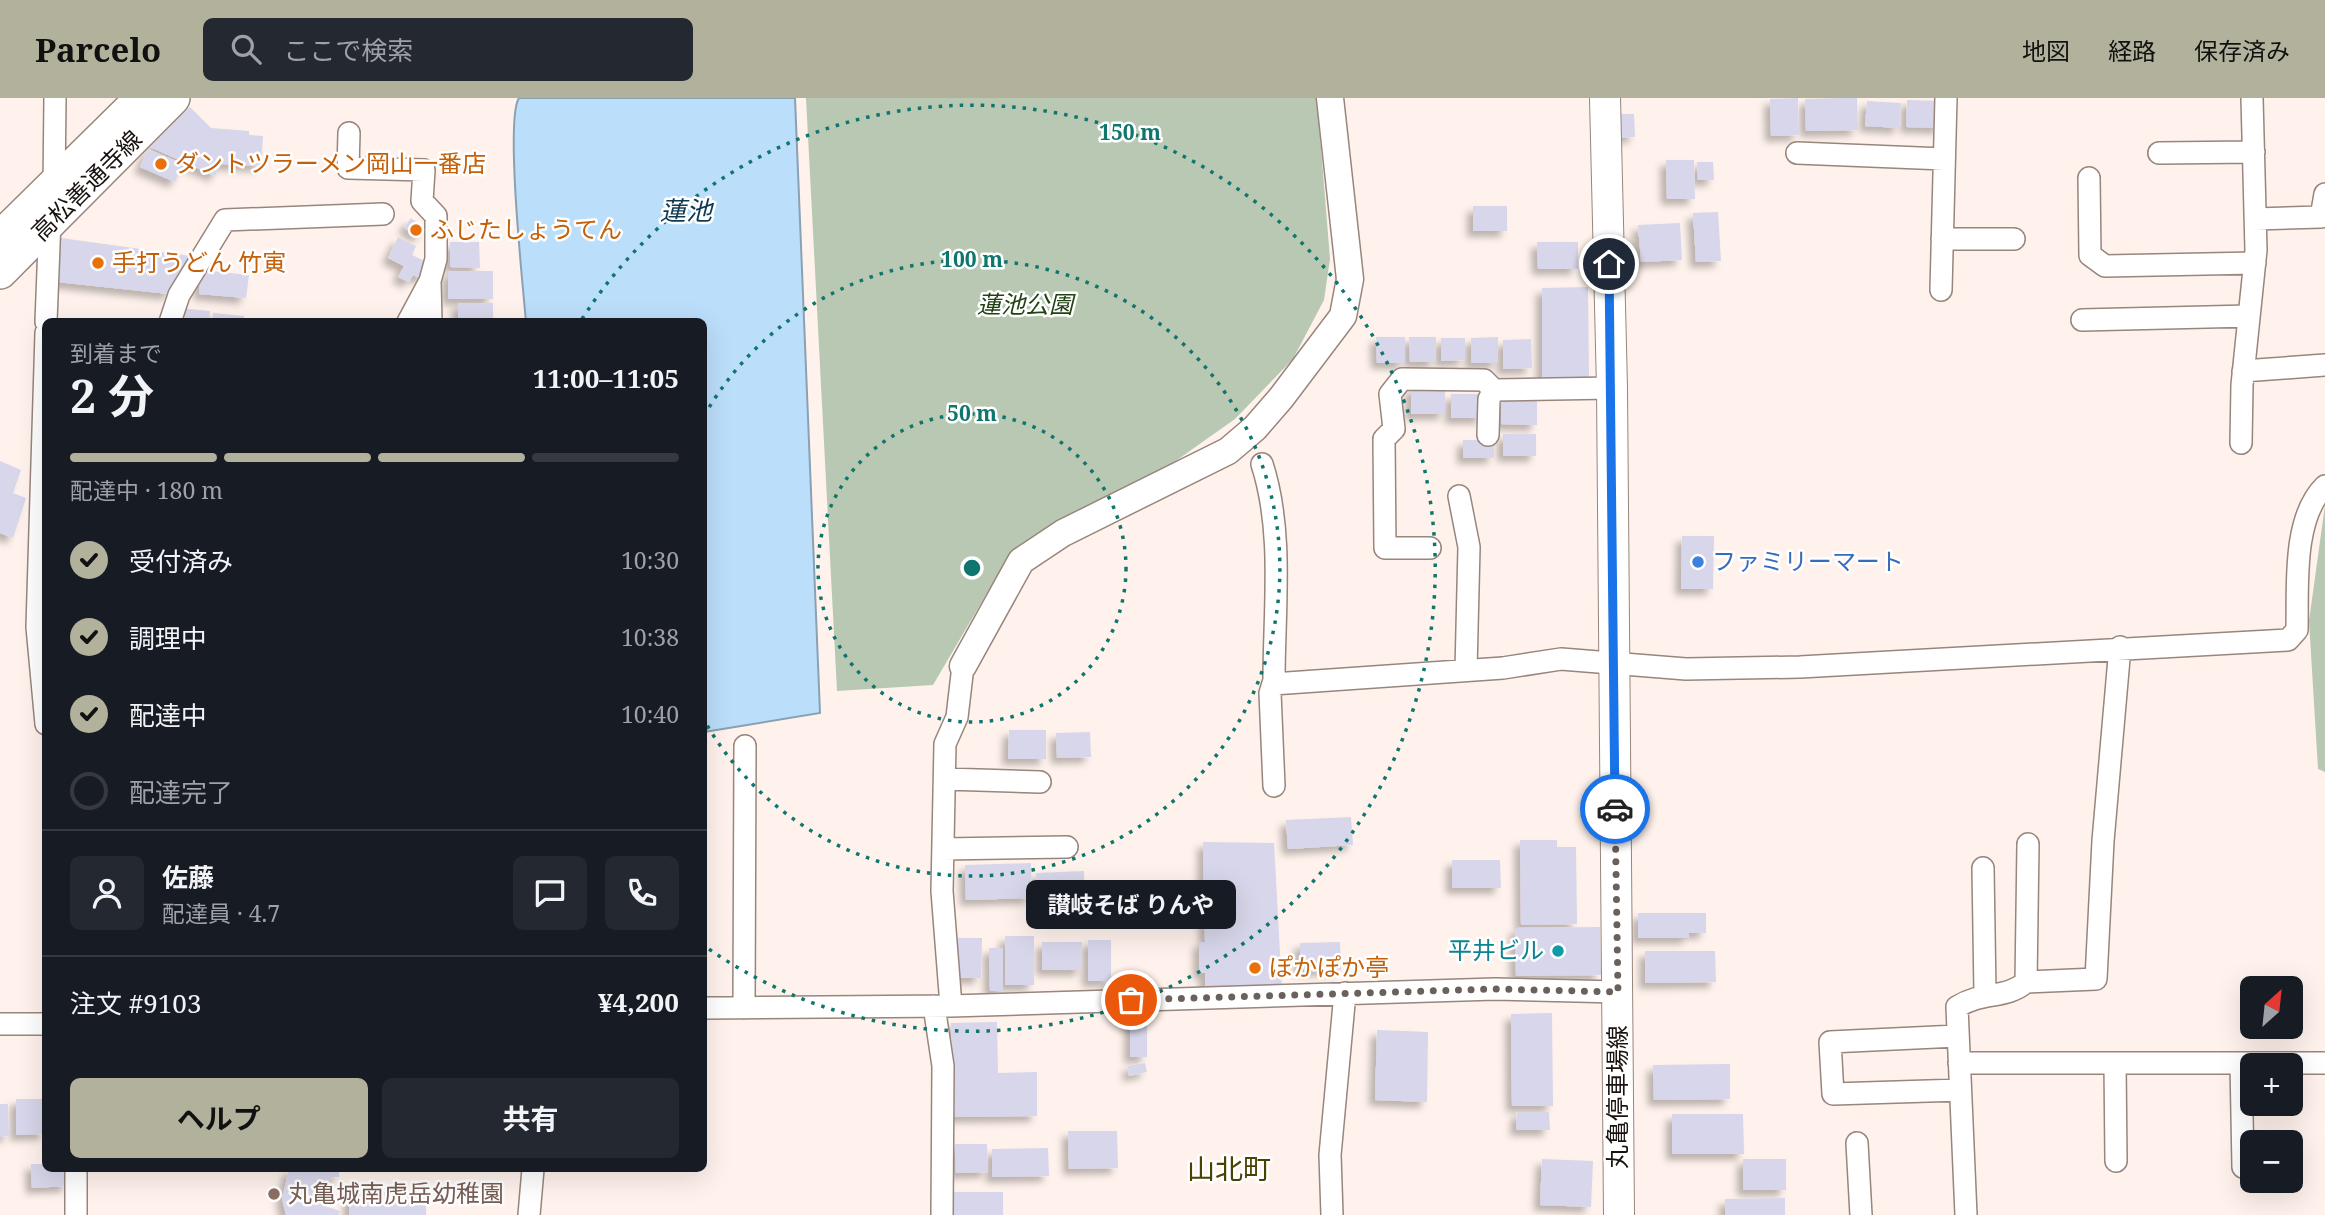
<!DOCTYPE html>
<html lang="ja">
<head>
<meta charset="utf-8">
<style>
	body { margin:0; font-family:"Noto Serif","Noto Sans JP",serif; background:#242831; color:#f1f3f6; height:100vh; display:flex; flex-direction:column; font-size:26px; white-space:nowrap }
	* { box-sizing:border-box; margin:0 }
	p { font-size:23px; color:#9ea1a6 }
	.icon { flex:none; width:38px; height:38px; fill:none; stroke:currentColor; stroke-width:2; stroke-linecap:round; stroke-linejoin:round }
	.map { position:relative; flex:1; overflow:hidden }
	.panel { position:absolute; left:42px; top:220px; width:665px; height:854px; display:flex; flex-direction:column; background:#171b24; border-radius:10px; box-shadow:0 7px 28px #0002 }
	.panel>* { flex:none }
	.needle { width:46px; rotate:27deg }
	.tools { position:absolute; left:2240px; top:878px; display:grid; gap:14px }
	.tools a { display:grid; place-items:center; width:63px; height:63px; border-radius:10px; background:#171b24; box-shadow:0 7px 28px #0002; font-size:35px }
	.pin { position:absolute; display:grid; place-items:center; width:60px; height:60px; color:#fff; margin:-30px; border:4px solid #fff; border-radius:50%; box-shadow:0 2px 7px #0007 }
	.courier { position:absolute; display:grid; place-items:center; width:70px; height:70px; margin:-35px; border:5px solid #1a73e8; border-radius:50%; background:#fff; color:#222; box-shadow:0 2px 9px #0007 }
	.bubble { position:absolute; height:49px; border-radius:10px; background:#171b24; box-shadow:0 7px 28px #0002; font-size:23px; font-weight:700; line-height:49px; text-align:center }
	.overview em { font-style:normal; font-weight:700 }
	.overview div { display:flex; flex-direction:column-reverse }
	.overview { display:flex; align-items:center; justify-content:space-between; height:119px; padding:0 28px }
	h1 { font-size:46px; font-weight:700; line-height:52px }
	.bar { display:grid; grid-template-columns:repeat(4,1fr); gap:10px 7px; align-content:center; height:84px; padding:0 28px }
	.bar i { height:9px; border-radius:5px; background:#363941 }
	.bar .on { background:#b2b19c }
	.bar p { grid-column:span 4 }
	.line { display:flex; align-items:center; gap:18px; padding:0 28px; border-top:2px solid #363941 }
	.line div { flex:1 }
	.round { display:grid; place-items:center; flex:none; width:74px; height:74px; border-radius:10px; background:#242831 }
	ol { padding:0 28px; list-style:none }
	li { display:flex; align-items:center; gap:21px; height:77px }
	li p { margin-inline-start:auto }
	li .icon { padding:7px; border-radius:50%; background:#b2b19c; color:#111; stroke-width:4 }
	li:last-child { color:#9ea1a6 }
	li i { width:38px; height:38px; border:4px solid #363941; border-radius:50% }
	.action { display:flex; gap:14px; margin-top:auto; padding:14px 28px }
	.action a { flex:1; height:80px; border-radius:10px; background:#b2b19c; color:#111; font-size:28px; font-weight:700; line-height:80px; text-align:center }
	.action a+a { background:#242831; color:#f1f3f6 }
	header { display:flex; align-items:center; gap:42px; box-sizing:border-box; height:98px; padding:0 35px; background:#b2b19c; color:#111 }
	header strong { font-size:33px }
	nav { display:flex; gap:38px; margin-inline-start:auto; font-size:24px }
	.search { width:490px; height:63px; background:#242831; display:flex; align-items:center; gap:18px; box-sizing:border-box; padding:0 24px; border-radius:10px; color:#9ea1a6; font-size:26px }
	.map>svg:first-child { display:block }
</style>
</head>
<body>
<header>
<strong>Parcelo</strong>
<div class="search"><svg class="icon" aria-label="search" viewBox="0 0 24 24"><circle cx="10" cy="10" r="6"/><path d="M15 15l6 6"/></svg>ここで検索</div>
<nav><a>地図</a><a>経路</a><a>保存済み</a></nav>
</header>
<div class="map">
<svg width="2325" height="1117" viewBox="0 0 2325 1117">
	<defs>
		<filter id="shadow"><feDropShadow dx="-6" dy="6" stdDeviation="3.5" flood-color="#0004"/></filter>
	</defs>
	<rect width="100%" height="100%" fill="#fff2ec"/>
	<!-- green -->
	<path fill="#b8c8b2" d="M806,0H1317L1330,161L1324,202L1293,261L1235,321L1170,367L1067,418L1004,466L933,587L837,593Z
		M2325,407V674L2318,671L2309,523Z"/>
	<!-- water -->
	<path fill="#bbdefa" stroke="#8aa1b4" stroke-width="2" d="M519,0H795L820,615L704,634V224H526C523,189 505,21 519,0Z"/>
	<!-- building -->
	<path fill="#d7d6ea" filter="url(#shadow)" d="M1798,0L1799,37L1771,38L1770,1Z
		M1838,0H1857L1858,32L1806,33L1805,1Z
		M1907,2L1943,3L1942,30L1906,29Z
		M1867,3L1901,5L1900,30L1865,28Z
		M190,9L211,30L249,33V37L263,38L261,68L221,66L215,78L150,49Z
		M1613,16H1634L1635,39L1614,40Z
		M148,51L184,66L175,84L140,69Z
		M1666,62H1694L1695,101H1667Z
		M1697,64H1713L1714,82H1698Z
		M1473,108H1507V133H1473Z
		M1718,114L1721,163L1696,164L1693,115Z
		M411,120L425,131L418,139L404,129Z
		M1680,125L1682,162L1641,164L1638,127Z
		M398,139L416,148L412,157L429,165L422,181L413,177L409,184L398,179L404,168L388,160Z
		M61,140L191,158L169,196L57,184Z
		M450,144H479L480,170L450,169Z
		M1537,144H1578V171H1538Z
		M201,172L249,177L246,200L199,196Z
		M448,173H493V201H448Z
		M1588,189L1589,280L1542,281V190Z
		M458,205H493V224H458Z
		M178,210L210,213L209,224H177Z
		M213,215L244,218V224H213Z
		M1376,239H1405V265H1377Z
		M1409,239H1436V264H1410Z
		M1498,239V265H1471V240Z
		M1441,240H1465V262L1441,263Z
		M1531,241L1532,270L1503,271V242Z
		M1411,289H1445V316H1411Z
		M1451,296H1483V320H1451Z
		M1501,301H1537V327L1501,326Z
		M1503,336H1536V358H1503Z
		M1463,342H1494V360H1463Z
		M0,363L21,372L13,395L26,400L13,440L0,435Z
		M1682,438H1714L1713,491H1681Z
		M1009,632H1046V661H1008Z
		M1090,634L1091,659L1057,660L1056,635Z
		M1351,719L1353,747L1288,751L1286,722Z
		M1520,742H1557V749H1576L1577,826L1521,827Z
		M1203,744L1274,745L1282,892L1205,893V875H1199V844H1205Z
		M1452,762H1500L1501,790H1452Z
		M1031,765L1032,800L966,802L965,767Z
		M1084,773L1085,804L1037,806L1036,775Z
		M1638,815H1706V835H1689V840H1638Z
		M1600,829L1601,877L1516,878L1515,830Z
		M1005,838H1034V887H1005Z
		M954,840H982L981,880H955Z
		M1088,842H1111V883H1088Z
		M1042,844H1082V872H1042Z
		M1340,844L1341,872H1300V845Z
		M989,850H1003V893H990Z
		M1645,853H1715L1716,884L1645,885Z
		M1130,913H1147V959H1130Z
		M1552,915L1553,1008H1512L1511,916Z
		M997,924L998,975L1037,974V1018L952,1019L951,925Z
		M1377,932L1428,934L1427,1004L1375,1002Z
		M1145,965L1147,974L1129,978L1128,968Z
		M1730,966V1001L1654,1002L1653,967Z
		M16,1001H46V1036L16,1037Z
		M0,1006H8L9,1038L0,1039Z
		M1517,1014H1549L1550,1032H1516Z
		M1672,1016H1743L1744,1056H1672Z
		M1068,1033H1117L1118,1070L1069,1071Z
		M955,1046H987L988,1074L956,1075Z
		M1048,1050L1049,1078L992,1079V1051Z
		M1542,1061L1593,1063L1591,1109L1540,1107Z
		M1743,1061H1786V1092H1743Z
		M31,1066H46V1071H68V1088L32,1090Z
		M289,1071H339V1079H333L324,1086L322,1100L328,1109L340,1113L339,1117H286L282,1101Z
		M349,1094H426V1117H349Z
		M949,1094H1003V1117H949Z
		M1785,1100V1117H1725V1101Z"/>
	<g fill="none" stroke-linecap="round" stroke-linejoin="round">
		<defs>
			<path id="minor" d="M349,35L348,70L424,72L422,103L436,118V161L430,183
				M1797,55L1944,61
				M2159,55L2254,54
				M2089,80L2090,157L2105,168L2255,165
				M54,89L55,0
				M2256,121L2321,119L2325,96
				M1942,141H2014
				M1941,192L1946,0
				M2082,222L2249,218
				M46,224L50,121
				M170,224L179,197L225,122L383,116
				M408,224L430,183L431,224
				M46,235L37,529L46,626
				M2243,273L2325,267
				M1488,337L1489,301L1494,292
				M2241,345L2242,287L2256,152L2252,0
				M1262,366C1284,434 1274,512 1274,582L1270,595L1274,688
				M1459,398L1469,449L1466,572
				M1430,450H1385L1384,341L1394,331L1390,296L1402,281L1484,282L1494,292L1612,290
				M1273,586L1503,570L1561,561L1686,571L1800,569L2288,542L2297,532C2298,490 2292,420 2325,388
				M946,681L1040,684
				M2028,746L2026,884L2096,881L2103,743L2120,549
				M944,751L1067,749
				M1983,770L1985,896
				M934,908L943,968L942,1117
				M951,908L942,793L945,646L957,619L963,568
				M704,910L951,908L1495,891L1618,894
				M744,910L745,648
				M0,926H46
				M1957,938L1830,944L1833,996L1960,992
				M1959,965H2325
				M2115,965L2116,1063
				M2241,965L2243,1069
				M1857,1045L1861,1117
				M76,1117V1071
				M529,1117L533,1071
				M1332,1117L1330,1057L1345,895
				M1966,1117L1957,909C1984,892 2005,902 2026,884"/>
			<path id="tertiary" d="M963,568L1021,463L1063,435L1228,353L1255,330L1281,300L1343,218L1350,181L1330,0"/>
			<path id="secondary" d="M1605,0L1612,290L1619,1117"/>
			<path id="primary" d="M0,140L142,0
				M0,174L173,0"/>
		</defs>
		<!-- minor casing -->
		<use href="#minor" stroke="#98857c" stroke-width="24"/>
		<!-- tertiary casing -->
		<use href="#tertiary" stroke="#98857c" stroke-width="29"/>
		<!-- secondary casing -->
		<use href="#secondary" stroke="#98857c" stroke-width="32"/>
		<!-- primary casing -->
		<use href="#primary" stroke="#98857c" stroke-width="36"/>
		<!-- minor -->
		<use href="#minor" stroke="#fff" stroke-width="21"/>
		<!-- tertiary -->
		<use href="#tertiary" stroke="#fff" stroke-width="26"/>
		<!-- secondary -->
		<use href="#secondary" stroke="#fff" stroke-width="30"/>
		<!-- primary -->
		<use href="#primary" stroke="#fff" stroke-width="33"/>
	</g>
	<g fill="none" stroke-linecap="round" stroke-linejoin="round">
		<!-- done -->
		<path stroke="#6a605c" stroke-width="7" stroke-dasharray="0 12.6" d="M1131,902L1495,891L1618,894L1615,711"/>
		<!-- route -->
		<path stroke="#1a73e8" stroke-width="9" d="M1609,166L1615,711"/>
	</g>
	<!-- distance rings -->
	<g fill="none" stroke="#0f766e" stroke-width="3.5" stroke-dasharray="3.5 7">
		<circle cx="972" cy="470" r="154"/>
		<path d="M704 318A308 308 0 1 1 704 622"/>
		<path d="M582 221A463 463 0 1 1 706 849"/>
	</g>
	<!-- markers -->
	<g fill="#e8710a" stroke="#fff" stroke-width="2.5">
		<circle cx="161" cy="66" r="7"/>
		<circle cx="416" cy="132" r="7"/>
		<circle cx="98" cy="165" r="7"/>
		<circle cx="1255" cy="870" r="7"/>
	</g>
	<circle fill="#3f7fe0" stroke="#fff" stroke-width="2.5" cx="1698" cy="464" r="7"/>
	<circle fill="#0f9aa8" stroke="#fff" stroke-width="2.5" cx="1558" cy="853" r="7"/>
	<circle fill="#8d6e63" stroke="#fff" stroke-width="2.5" cx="274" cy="1096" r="7"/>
	<g text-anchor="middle" stroke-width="5" stroke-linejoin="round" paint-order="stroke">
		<!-- food labels -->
		<g font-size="24" fill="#c56008" stroke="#fff" text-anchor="start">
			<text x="175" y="74">ダントツラーメン岡山一番店</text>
			<text x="430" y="140">ふじたしょうてん</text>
			<text x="112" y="173">手打うどん 竹寅</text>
			<text x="1269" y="878">ぽかぽか亭</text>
		</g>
		<!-- street labels -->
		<g font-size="24" fill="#19120f" stroke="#fff">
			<text transform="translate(87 88) rotate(-45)" y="8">高松善通寺線</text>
			<text transform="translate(1618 999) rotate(-90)" y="8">丸亀停車場線</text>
		</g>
		<!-- park labels -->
		<g font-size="24" font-style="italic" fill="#214212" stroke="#fff">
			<text x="1025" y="215">蓮池公園</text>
		</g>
		<!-- shop labels -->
		<g font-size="24" fill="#366cbe" stroke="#fff" text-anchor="start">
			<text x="1712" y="472">ファミリーマート</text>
		</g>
		<!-- culture labels -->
		<g font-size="24" fill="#0d838f" stroke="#fff" text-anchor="end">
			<text x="1544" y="861">平井ビル</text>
		</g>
		<!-- education labels -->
		<g font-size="24" fill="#785e54" stroke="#fff" text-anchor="start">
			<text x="288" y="1104">丸亀城南虎岳幼稚園</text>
		</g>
		<!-- water labels -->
		<g font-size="26" font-style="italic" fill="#0f3954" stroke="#fff">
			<text x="686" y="122">蓮池</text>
		</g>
		<!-- quarter labels -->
		<g font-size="28" fill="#484300" stroke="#fff">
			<text x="1229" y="1081">山北町</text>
		</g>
	</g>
	<circle cx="972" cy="470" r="10" fill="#0f766e" stroke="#fff" stroke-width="3.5"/>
	<g font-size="21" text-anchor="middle" font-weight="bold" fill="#0f766e" stroke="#fff" stroke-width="5" stroke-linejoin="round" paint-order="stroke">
		<text x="1130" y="42">150 m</text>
		<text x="972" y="169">100 m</text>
		<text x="972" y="323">50 m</text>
	</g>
</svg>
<div class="tools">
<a><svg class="needle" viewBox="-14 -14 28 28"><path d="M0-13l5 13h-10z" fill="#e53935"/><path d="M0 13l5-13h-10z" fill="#9ea1a6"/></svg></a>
<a>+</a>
<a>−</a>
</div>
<div class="pin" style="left:1131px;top:902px;background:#ea580c"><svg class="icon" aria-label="bag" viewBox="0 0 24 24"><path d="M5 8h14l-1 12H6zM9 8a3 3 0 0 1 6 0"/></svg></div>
<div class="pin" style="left:1609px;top:166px;background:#1f2937"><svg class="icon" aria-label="home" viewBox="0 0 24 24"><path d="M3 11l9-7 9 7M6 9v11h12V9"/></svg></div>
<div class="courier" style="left:1615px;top:711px"><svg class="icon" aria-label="car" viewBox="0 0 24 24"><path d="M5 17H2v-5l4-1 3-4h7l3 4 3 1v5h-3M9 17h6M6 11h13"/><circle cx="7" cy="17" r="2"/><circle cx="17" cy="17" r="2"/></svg></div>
<div class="bubble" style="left:1026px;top:782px;width:210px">讃岐そば りんや</div>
<section class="panel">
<div class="overview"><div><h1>2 分</h1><p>到着まで</p></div><em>11:00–11:05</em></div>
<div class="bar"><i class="on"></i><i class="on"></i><i class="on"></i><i></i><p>配達中 · 180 m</p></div>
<ol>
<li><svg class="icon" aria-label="check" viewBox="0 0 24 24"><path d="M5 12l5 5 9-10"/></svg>受付済み<p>10:30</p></li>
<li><svg class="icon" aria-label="check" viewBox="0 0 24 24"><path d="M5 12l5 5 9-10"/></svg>調理中<p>10:38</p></li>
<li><svg class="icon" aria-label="check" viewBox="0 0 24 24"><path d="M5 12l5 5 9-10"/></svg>配達中<p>10:40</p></li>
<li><i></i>配達完了</li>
</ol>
<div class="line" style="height:126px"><a class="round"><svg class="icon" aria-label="person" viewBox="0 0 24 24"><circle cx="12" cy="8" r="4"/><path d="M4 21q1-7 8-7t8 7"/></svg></a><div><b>佐藤</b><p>配達員 · 4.7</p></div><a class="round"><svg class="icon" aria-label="chat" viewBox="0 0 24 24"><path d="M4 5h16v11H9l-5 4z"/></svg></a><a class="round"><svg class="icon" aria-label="phone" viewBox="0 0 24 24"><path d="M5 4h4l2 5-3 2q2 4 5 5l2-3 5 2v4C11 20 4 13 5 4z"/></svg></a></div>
<div class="line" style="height:91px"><div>注文 #9103</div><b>¥4,200</b></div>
<div class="action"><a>ヘルプ</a><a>共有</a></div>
</section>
</div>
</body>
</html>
